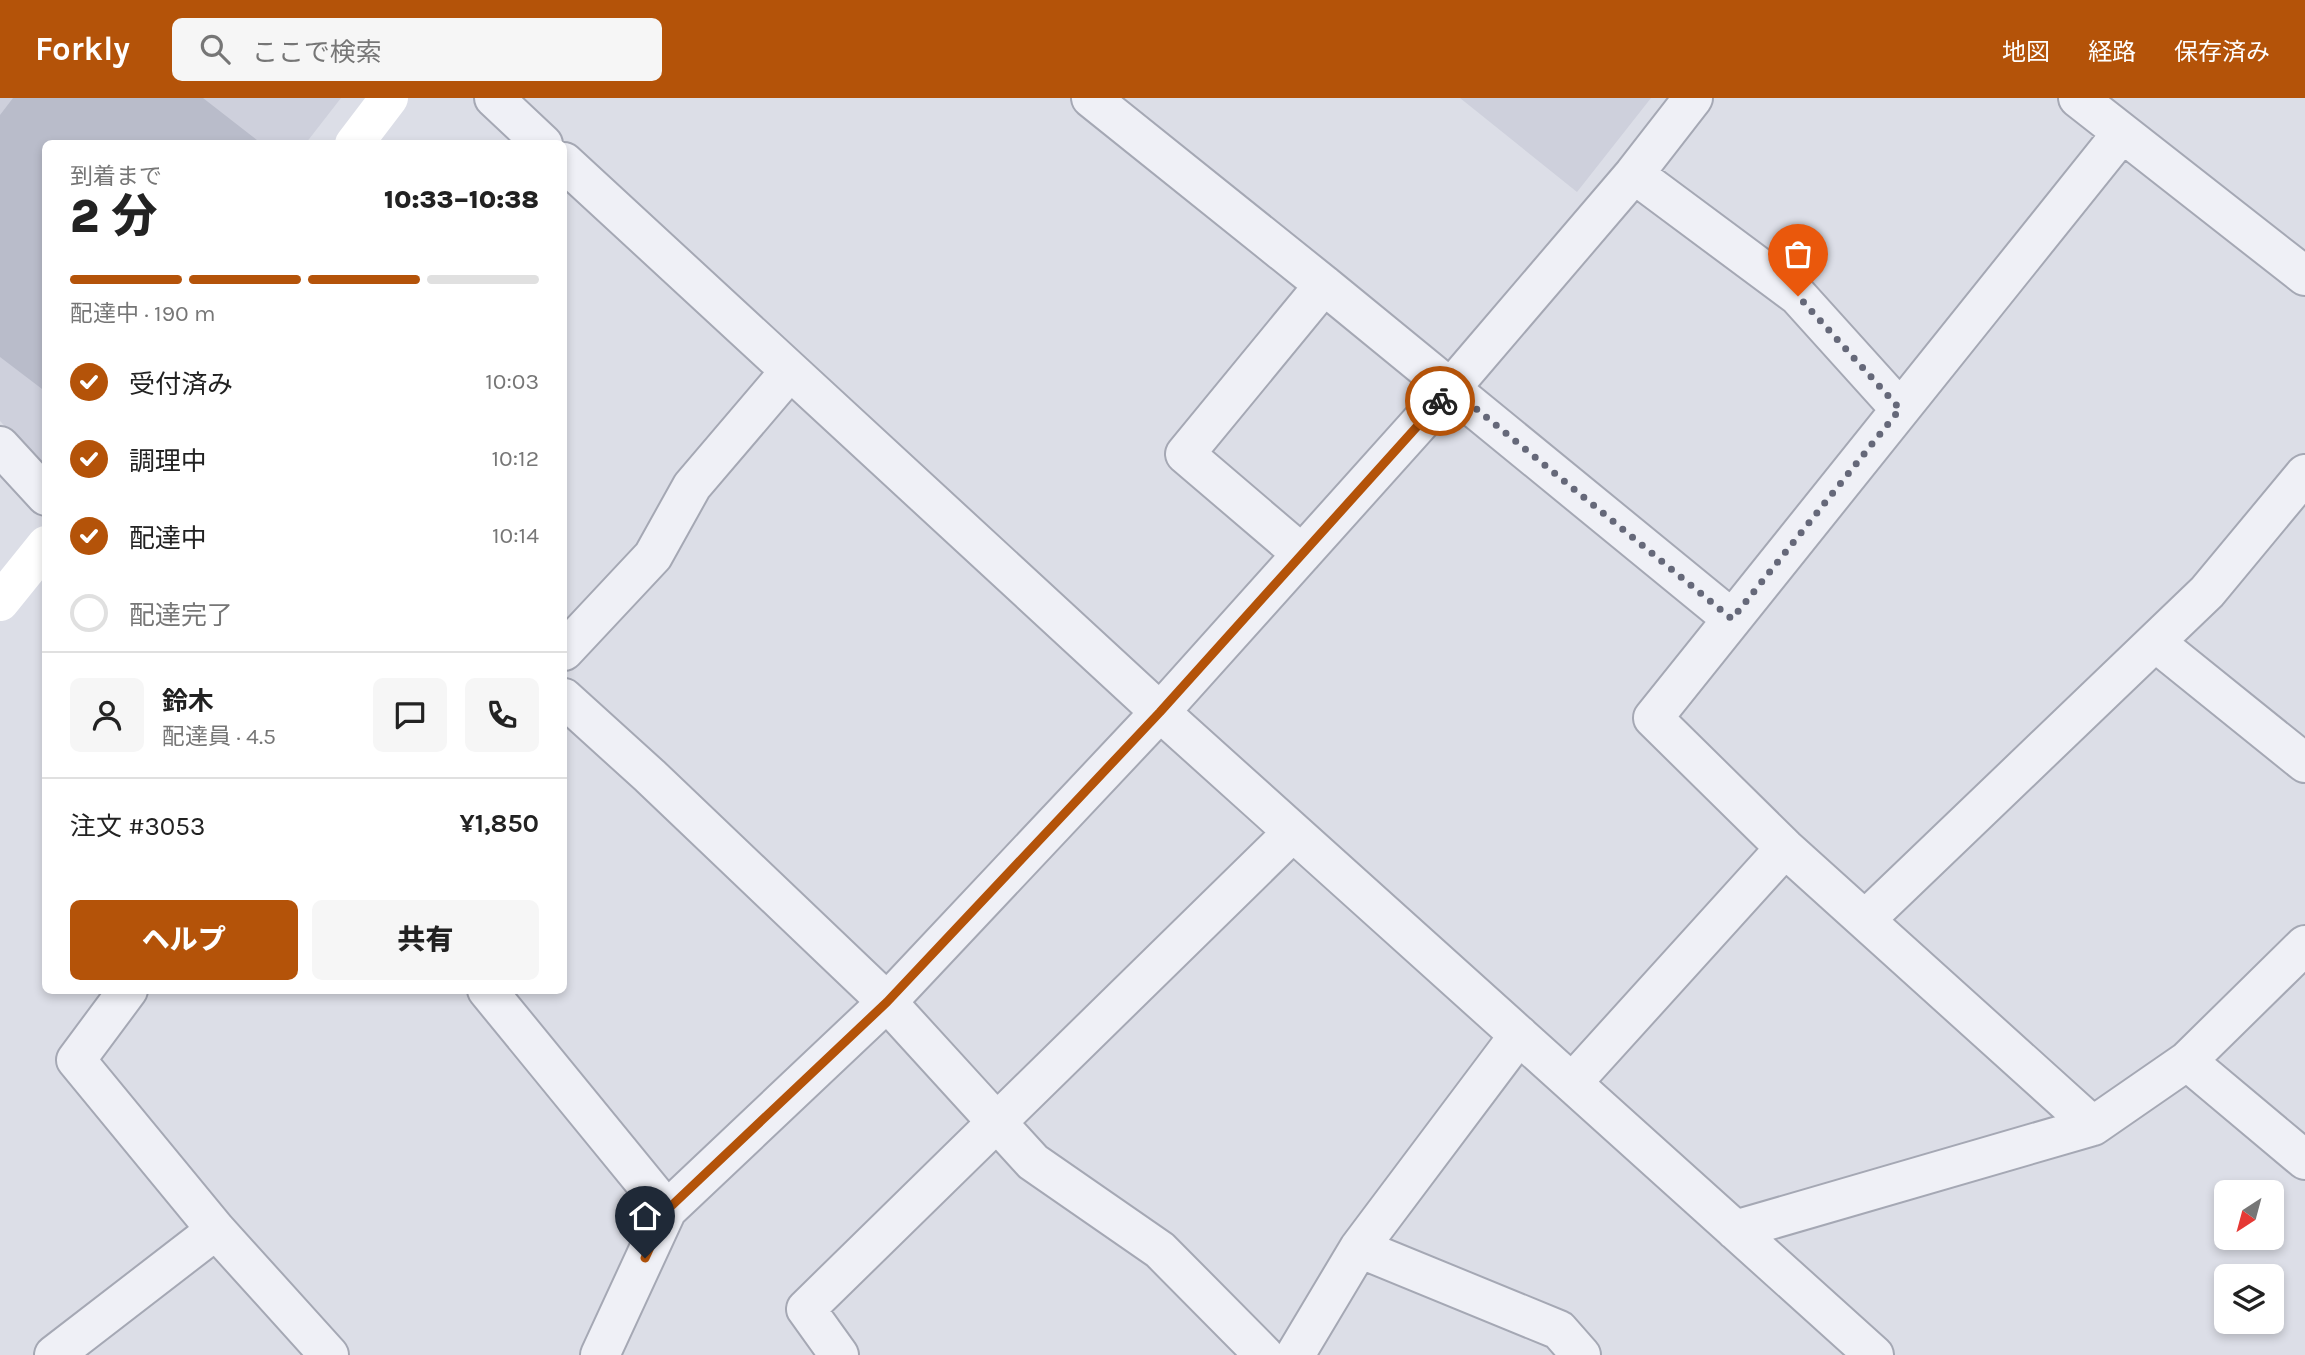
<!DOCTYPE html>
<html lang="ja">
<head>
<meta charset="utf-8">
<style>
	body { margin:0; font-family:Karla,"Noto Sans JP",sans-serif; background:#f6f6f6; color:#222; height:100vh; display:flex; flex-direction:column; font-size:26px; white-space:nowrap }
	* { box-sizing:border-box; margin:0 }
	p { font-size:23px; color:#767676 }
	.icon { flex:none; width:38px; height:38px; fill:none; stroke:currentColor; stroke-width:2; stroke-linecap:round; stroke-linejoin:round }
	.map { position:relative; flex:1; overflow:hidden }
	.details { position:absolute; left:42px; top:42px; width:525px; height:854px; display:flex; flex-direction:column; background:#fff; border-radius:10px; box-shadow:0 4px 10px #0003 }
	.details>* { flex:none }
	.needle { width:46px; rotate:216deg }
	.tools { position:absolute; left:2214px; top:1082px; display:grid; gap:14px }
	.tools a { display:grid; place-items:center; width:70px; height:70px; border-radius:10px; background:#fff; box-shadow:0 4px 10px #0003; font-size:35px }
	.pin { position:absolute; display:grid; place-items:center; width:60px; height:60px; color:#fff; margin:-72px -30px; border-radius:50% 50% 50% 0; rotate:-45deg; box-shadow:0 0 7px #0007 }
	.pin .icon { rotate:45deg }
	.courier { position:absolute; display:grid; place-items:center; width:70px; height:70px; margin:-35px; border:5px solid #b45309; border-radius:50%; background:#fff; color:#222; box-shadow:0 2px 9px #0007 }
	.summary em { font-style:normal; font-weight:800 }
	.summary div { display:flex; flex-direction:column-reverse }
	.summary { display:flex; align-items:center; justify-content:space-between; height:119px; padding:0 28px }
	h1 { font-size:46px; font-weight:800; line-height:52px }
	.bar { display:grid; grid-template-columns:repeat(4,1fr); gap:10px 7px; align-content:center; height:84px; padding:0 28px }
	.bar i { height:9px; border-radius:5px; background:#e0e0e0 }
	.bar .active { background:#b45309 }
	.bar p { grid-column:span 4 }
	.line { display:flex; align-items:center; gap:18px; padding:0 28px; border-top:2px solid #e0e0e0 }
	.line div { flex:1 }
	.round { display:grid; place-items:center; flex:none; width:74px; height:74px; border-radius:10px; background:#f6f6f6 }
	ol { padding:0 28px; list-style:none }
	li { display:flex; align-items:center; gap:21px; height:77px }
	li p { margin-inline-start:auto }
	li .icon { padding:7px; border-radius:50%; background:#b45309; color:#fff; stroke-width:4 }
	li:last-child { color:#767676 }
	li i { width:38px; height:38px; border:4px solid #e0e0e0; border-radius:50% }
	.cta { display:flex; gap:14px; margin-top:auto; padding:14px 28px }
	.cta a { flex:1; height:80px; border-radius:10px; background:#b45309; color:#fff; font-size:28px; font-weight:800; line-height:80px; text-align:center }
	.cta a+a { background:#f6f6f6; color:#222 }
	header { display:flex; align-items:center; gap:42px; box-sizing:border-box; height:98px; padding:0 35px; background:#b45309; color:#fff }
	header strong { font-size:33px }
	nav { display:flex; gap:38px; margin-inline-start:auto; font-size:24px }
	.search { width:490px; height:63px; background:#f6f6f6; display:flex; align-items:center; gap:18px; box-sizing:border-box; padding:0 24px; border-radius:10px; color:#767676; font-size:26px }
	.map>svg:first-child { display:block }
</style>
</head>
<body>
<header>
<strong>Forkly</strong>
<div class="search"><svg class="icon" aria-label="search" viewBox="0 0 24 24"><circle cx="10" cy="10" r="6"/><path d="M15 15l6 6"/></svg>ここで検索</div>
<nav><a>地図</a><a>経路</a><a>保存済み</a></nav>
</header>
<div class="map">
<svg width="2305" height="1257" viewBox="0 0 2305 1257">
	<rect width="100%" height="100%" fill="#dcdee7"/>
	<!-- built -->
	<path fill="#ced0dc" d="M0,0H341L306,45L46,46L45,363L38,364L0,323Z
		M1460,0H1651L1577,94Z"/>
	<!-- building -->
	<path fill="#b9bcca" d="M13,0H203L262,46H46V294L0,259V17Z"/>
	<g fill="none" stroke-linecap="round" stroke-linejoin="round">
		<defs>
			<path id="street" d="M494,0L543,46
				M1091,0L1324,187L1732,521
				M2078,0L2305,178
				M564,64L1160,614L1874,1257
				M1634,76L1798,198L1900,311
				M0,348L46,398
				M1302,456L1185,356L1324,187
				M2155,544L2305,665
				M564,553L653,458L692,388L790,273
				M564,600L650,678L887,904L1033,1064L1160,1152L1264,1257
				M1865,822L2207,494L2305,376
				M128,892L76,962L216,1132L329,1257
				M487,892L667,1112
				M2187,963L2305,1062
				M1572,985L1785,750
				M2093,1028L1785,750L1653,620L2122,35
				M1735,1132L2093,1028L2187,963L2305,847
				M1359,1150L1559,1232L1581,1257
				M54,1257L216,1132
				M600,1257L667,1112L887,904L1160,614L1451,290L1634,76L1693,0
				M839,1257L806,1211L1293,734
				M1295,1257L1359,1150L1519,937"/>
		</defs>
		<!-- street casing -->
		<use href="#street" stroke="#a5a8b4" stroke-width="42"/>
		<!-- street -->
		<use href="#street" stroke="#eff0f6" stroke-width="38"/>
		<!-- secondary -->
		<path stroke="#fff" stroke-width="38" d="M354,46L389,0
			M0,504L46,447"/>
	</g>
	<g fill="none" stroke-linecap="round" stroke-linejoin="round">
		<!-- done -->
		<path stroke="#656879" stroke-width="7" stroke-dasharray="0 12.6" d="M1440,303L1451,290L1732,521L1900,311L1798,198"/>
		<!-- route -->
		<path stroke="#b45309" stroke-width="9" d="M645,1160L667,1112L887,904L1160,614L1440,303"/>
	</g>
</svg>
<div class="tools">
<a><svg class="needle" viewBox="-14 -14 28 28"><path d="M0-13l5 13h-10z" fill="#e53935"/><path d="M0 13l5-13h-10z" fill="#767676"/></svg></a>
<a><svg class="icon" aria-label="layers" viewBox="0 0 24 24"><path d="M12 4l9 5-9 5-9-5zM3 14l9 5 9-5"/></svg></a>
</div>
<div class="pin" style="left:1798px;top:198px;background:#ea580c"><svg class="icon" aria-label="bag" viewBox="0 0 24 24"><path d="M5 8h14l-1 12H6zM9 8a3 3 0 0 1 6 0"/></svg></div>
<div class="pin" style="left:645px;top:1160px;background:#1f2937"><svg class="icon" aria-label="home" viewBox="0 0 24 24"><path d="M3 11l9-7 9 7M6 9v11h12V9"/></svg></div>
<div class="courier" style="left:1440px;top:303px"><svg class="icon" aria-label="bike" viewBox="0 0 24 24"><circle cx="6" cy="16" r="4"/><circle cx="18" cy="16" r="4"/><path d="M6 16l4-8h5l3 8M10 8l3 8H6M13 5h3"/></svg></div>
<section class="details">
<div class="summary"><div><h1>2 分</h1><p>到着まで</p></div><em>10:33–10:38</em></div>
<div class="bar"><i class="active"></i><i class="active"></i><i class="active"></i><i></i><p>配達中 · 190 m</p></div>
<ol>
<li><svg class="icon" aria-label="check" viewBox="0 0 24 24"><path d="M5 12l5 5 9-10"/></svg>受付済み<p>10:03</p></li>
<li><svg class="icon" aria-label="check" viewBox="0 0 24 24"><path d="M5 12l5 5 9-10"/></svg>調理中<p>10:12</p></li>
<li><svg class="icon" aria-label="check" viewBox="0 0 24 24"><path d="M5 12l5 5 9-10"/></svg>配達中<p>10:14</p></li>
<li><i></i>配達完了</li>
</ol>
<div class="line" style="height:126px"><a class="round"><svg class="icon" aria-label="person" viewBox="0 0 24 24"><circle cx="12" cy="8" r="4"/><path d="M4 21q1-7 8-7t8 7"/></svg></a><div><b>鈴木</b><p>配達員 · 4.5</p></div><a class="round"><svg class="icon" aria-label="chat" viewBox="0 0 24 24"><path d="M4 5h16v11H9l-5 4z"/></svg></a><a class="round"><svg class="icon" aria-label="phone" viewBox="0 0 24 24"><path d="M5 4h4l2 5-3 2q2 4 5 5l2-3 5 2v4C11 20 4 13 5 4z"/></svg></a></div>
<div class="line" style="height:91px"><div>注文 #3053</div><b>¥1,850</b></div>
<div class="cta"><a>ヘルプ</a><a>共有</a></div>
</section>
</div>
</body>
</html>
